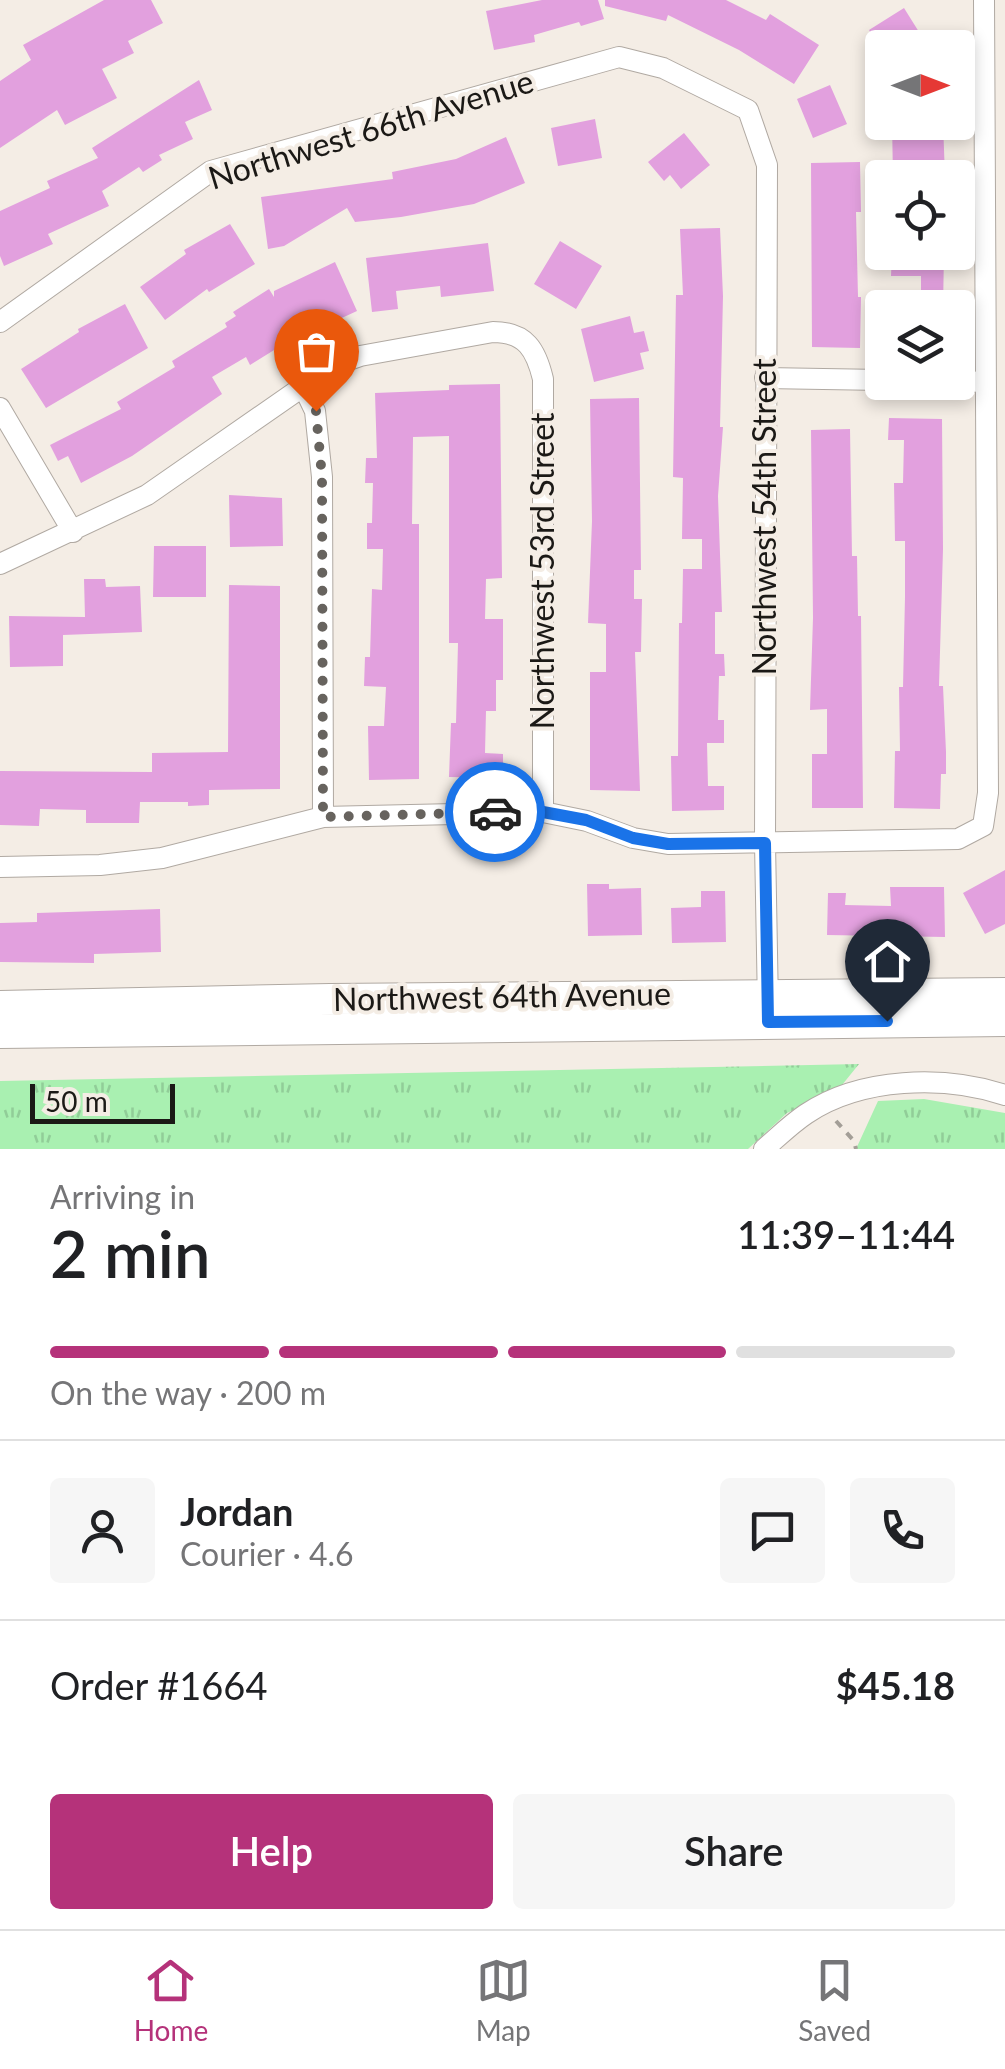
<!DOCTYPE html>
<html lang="en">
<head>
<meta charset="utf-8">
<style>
	body { margin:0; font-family:Lato,sans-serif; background:#f6f6f6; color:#202124; height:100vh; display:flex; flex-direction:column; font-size:38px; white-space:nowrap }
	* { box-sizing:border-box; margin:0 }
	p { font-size:32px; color:#757577 }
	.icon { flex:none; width:55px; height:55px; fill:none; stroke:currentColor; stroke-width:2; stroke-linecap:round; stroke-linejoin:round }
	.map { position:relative; height:1149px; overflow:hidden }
	.sheet { display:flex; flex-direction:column; background:#fff; flex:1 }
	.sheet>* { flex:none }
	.needle { width:65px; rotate:90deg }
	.buttons { position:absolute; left:865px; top:30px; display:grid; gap:20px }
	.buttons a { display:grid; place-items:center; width:110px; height:110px; border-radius:10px; background:#fff; box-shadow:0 5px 15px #0003; font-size:50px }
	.scale { position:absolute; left:30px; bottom:25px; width:145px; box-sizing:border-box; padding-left:10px; border:5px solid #1b1916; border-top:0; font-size:28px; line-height:35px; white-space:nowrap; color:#1b1916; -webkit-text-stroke:8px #f4ede5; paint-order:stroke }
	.pin { position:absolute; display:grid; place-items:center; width:85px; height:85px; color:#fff; margin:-102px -42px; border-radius:50% 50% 50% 0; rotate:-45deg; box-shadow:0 0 10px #0007 }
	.pin .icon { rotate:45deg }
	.courier { position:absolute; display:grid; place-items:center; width:100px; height:100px; margin:-50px; border:8px solid #1a73e8; border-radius:50%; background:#fff; color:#222; box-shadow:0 2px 12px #0007 }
	.overview em { font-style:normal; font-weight:600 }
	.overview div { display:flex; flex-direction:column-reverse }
	.overview { display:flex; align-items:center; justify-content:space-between; height:170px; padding:0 50px }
	h1 { font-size:65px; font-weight:600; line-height:75px }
	.bar { display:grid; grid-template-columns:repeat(4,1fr); gap:15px 10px; align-content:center; height:120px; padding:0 50px }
	.bar i { height:12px; border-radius:8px; background:#e0e0e0 }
	.bar .current { background:#b5327a }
	.bar p { grid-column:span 4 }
	.line { display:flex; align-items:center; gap:25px; padding:0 50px; border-top:2px solid #e0e0e0 }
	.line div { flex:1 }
	.round { display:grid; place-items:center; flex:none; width:105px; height:105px; border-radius:10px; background:#f6f6f6 }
	.button { display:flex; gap:20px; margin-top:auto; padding:20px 50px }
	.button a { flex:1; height:115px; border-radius:10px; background:#b5327a; color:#fff; font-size:40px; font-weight:600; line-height:115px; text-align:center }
	.button a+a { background:#f6f6f6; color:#202124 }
	.tab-bar { display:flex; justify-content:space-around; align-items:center; height:140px; border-top:2px solid #e0e0e0; background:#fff; font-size:28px; color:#757577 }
	.tab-bar a { display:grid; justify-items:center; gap:5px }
	.tab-bar .current { color:#b5327a }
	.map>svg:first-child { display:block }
</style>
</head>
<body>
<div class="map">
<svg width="1005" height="1149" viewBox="0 0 1005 1149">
	<defs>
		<pattern id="grass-tufts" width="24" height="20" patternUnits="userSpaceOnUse" patternTransform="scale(2.5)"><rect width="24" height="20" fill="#a9f0b1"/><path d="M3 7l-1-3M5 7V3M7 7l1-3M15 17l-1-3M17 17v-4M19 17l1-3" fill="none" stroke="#91cd98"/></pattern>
	</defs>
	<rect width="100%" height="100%" fill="#f4ede5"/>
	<!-- grass -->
	<path fill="url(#grass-tufts)" d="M859,1064L838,1090L787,1113L748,1149H0V1081Z
		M924,1099L1005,1113V1149H856L878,1101Z"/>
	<!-- building -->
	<path fill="#e2a0de" d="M104,0H151L163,23L128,41L134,53L102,69L117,98L65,125L57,110L0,148V81L31,60L23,45Z
		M542,0H598L604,19L581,26L579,22L534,35L535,42L494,50L486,11Z
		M605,0H726L766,20L770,14L819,45L794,84L739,50L668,15L666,21L605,6Z
		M904,8L929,48H880L869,30Z
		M199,80L212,110L185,122L193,139L159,155L162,160L143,172L139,167L102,191L109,206L48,234L53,244L4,266L0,256V211L50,188L47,181L98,158L92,148Z
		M830,85L847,124L813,138L797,99Z
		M595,119L602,158L558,166L551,128Z
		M892,122H943L945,177L893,178Z
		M684,133L710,165L681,189L670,175L664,181L648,162Z
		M506,137L525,183L474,204L401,217L355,222L347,208L284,246L268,249L261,197L393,179L392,172L456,159Z
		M860,162L861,212H856L858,297H861L860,348L812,347L811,163Z
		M230,224L255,264L209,292L207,289L165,320L140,287L186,254L184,250Z
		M720,228L723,296L720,427H723L718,496L722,612H715V654H724L725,676H719L718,720H724V743H707L708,786H724V810L672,811L671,756H678L679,623H682L683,569H702V539H682L683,478L673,477L676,295H683L680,229Z
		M560,241L602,266L576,309L534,284Z
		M488,243L494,291L441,297L440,286L396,291L398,309L372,312L366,258Z
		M892,252L944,253L943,308H921V276H891Z
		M335,262L357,311L309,333L308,329L250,365L246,357L212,377L222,394L132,456L81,483L68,456L58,461L50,445L121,409L117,402L175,367L172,361L227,327L225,323L236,316L233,312L269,289L274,297V291Z
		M125,304L148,348L46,408L21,369L79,332L78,329Z
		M630,316L634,333L644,331L649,351L640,353L644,369L594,382L581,329Z
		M500,384L502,578L486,579L485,619H503V680H496V711H486L485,753L503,754V778L449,777L451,723H456L458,643H449V436L413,437L412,524H419V779L369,780L368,726H384L386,687L364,686L365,657H370L372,589L382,590L383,549H367V523H372L373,483H365L366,458H377L375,393L449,390V385Z
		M639,398L641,570H634V599H642L641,652H635L640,791L590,790V672H606V624L588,623L592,521L590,399Z
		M889,418L942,419L943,549L939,686H943L946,752V774H941L940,809L894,808L895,751H900L899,687H903L905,597V541H895L894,483H903L904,440H888Z
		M850,429L852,556H857L858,616H861L863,808H812V754H827V709L810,710L813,618L811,430Z
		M229,495L282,498L283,546L230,547Z
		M154,546H206V597H153Z
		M84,579H105L106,587L140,586L142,632L63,635V666L10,667L9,616L85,617Z
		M229,585L280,586V789L209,790V805L188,806V802H140L139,823H86V810L40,809L39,826L0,825V771L152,772V753L228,752Z
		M1005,870V924L985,934L963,893Z
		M587,884H609V889L641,888L642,935L588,936Z
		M890,887H944L945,937L827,935L828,893H846L845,905L891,906Z
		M701,891H725L726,942L672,943L671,908L701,907Z
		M160,909L161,952L94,954V963L0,962V923L37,922V913Z"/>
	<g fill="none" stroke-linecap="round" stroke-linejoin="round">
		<defs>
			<path id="street" d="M0,322L211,171L619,57L663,68L748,110L767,165L765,843L768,1007
				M765,378L882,380
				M958,381L984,382
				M302,384L315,411L322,477L323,817
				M0,408L73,532
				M0,564L147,495L334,365L360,356L493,332C526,332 536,350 543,379V812
				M0,867L100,865L162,858L323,817L543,812L587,821L633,838L668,844L958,839L983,826L988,793L984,0
				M764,1149C778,1137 791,1124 806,1114C861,1077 944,1075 1005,1095"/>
			<path id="secondary" d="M0,1006L330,999L1005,993
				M0,1033L1005,1021"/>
		</defs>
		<!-- street casing -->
		<use href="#street" stroke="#b0a9a2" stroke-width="22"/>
		<!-- secondary casing -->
		<use href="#secondary" stroke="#b0a9a2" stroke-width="32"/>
		<!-- path -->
		<path stroke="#a39e97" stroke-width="4" stroke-dasharray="8 8" stroke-linecap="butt" d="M836,1121L854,1141L856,1149"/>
		<!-- street -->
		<use href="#street" stroke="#fff" stroke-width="20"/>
		<!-- secondary -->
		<use href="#secondary" stroke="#fff" stroke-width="30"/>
	</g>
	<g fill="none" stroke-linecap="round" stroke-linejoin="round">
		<!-- done -->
		<path stroke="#67635e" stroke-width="10" stroke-dasharray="0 18" d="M316,411L322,477L323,817L495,812"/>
		<!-- route -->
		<path stroke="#1a73e8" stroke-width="12" d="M495,812H543L586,820L633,838L668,844L765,843L768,1022L887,1021"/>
	</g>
	<g text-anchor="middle" stroke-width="8" stroke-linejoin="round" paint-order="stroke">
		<!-- street labels -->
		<g font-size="32" fill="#1b1916" stroke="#f4ede5">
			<text transform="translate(371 130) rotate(-17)" y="11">Northwest 66th Avenue</text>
			<text transform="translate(765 517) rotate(-90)" y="11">Northwest 54th Street</text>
			<text transform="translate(543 571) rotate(-90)" y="11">Northwest 53rd Street</text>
			<text transform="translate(502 997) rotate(-1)" y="11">Northwest 64th Avenue</text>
		</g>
	</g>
</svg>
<div class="buttons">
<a><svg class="needle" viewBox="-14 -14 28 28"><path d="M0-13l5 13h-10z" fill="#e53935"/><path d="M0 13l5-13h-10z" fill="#757577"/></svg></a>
<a><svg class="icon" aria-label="locate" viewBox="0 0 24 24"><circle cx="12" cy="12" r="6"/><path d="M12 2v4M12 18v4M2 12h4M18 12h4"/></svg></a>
<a><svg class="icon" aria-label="layers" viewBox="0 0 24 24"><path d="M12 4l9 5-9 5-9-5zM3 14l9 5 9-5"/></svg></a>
</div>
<div class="scale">50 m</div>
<div class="pin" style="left:316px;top:411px;background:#ea580c"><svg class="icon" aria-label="bag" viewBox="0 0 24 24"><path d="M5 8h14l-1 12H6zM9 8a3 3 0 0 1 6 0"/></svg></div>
<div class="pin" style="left:887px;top:1021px;background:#1f2937"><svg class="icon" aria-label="home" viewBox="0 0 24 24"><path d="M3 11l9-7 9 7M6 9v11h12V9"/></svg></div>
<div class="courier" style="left:495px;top:812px"><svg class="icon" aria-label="car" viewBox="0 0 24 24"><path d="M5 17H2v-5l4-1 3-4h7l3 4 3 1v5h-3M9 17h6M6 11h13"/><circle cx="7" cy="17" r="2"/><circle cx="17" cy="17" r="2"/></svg></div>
</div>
<section class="sheet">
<div class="overview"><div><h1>2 min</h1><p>Arriving in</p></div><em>11:39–11:44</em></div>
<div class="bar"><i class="current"></i><i class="current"></i><i class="current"></i><i></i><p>On the way · 200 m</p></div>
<div class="line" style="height:180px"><a class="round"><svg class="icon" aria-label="person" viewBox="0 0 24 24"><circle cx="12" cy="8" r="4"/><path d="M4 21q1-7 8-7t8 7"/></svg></a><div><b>Jordan</b><p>Courier · 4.6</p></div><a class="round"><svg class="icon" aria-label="chat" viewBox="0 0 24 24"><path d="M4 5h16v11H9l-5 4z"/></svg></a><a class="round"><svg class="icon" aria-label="phone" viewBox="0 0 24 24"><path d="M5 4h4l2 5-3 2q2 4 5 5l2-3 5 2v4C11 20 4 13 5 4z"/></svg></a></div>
<div class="line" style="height:130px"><div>Order #1664</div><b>$45.18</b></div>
<div class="button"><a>Help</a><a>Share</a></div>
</section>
<nav class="tab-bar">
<a class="current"><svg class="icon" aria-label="home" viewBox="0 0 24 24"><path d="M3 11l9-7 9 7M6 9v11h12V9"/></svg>Home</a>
<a><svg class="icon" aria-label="map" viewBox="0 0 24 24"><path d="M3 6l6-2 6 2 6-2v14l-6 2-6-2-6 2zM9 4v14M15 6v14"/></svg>Map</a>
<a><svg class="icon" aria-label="saved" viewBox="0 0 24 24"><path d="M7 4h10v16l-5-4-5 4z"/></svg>Saved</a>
</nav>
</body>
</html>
